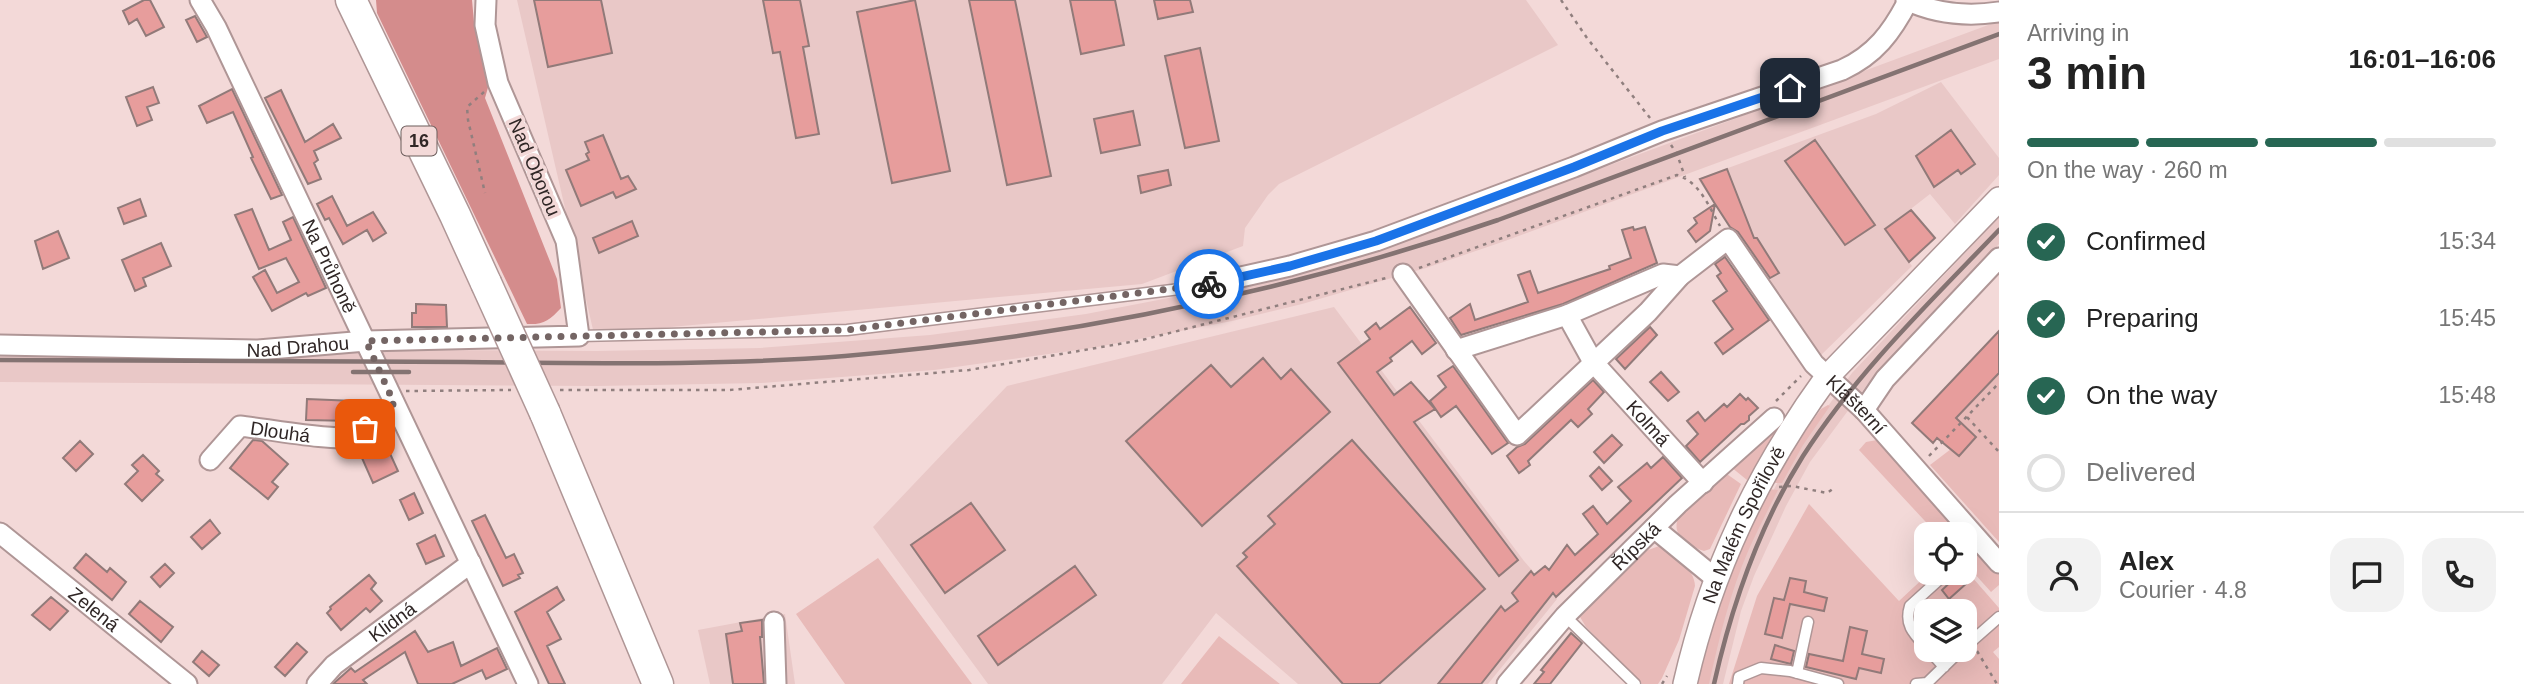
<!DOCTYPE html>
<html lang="en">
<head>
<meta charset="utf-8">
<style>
	body { margin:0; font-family:Helvetica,sans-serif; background:#f2f2f2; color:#222; height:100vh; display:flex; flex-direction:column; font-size:26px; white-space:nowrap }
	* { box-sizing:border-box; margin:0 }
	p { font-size:23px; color:#767676 }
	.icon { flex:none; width:38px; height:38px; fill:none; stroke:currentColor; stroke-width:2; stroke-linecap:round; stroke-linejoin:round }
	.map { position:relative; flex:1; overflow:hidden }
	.sheet { display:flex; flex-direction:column; background:#fff; width:525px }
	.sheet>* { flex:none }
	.buttons { position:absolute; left:1914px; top:522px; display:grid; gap:14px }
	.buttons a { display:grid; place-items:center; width:63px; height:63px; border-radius:14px; background:#fff; box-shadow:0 7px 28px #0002; font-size:35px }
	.pin { position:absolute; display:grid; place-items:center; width:60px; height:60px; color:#fff; margin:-30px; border-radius:14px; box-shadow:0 4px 10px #0006 }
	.courier { position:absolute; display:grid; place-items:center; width:70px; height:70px; margin:-35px; border:5px solid #1a73e8; border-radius:50%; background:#fff; color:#222; box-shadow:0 2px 9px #0007 }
	.overview em { font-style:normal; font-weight:600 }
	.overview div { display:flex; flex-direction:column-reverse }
	.overview { display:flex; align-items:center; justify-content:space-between; height:119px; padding:0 28px }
	h1 { font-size:46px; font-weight:600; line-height:52px }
	.bar { display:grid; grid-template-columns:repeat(4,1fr); gap:10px 7px; align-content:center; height:84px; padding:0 28px }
	.bar i { height:9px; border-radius:5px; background:#e0e0e0 }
	.bar .current { background:#276653 }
	.bar p { grid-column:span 4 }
	.line { display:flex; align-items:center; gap:18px; padding:0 28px; border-top:2px solid #e0e0e0 }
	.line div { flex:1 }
	.round { display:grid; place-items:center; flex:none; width:74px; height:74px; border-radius:21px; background:#f2f2f2 }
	ol { padding:0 28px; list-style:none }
	li { display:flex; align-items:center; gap:21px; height:77px }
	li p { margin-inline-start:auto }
	li .icon { padding:7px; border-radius:50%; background:#276653; color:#fff; stroke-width:4 }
	li:last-child { color:#767676 }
	li i { width:38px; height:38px; border:4px solid #e0e0e0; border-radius:50% }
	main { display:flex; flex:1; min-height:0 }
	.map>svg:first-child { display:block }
</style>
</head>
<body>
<main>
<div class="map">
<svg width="1999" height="684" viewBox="0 0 1999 684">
	<rect width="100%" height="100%" fill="#f3d9d8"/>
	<!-- built -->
	<path fill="#e9c8c7" d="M517,0H1526L1558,45L1279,184L1268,195L1245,228L1243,246L1142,284L594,334Z
		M1999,21V59L1505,241L1426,268L1302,304L1232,321L1092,348L934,370L761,383L597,386L0,382V347L597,351L760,348L930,335L1086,314L1225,287L1416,235L1494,208Z
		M1941,82L1999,158V175L1955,224L1930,194L1885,229L1912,266L1816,360L1698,179L1876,114Z
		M1999,217V244L1867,385L1810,462L1786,506L1754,576L1741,611L1723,684H1704L1723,606L1769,498L1794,453L1852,373Z
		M1334,307L1524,561L1557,599L1488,684H1298L1216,613L1162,684H988L873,527L1007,386Z
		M785,614L795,684H710L698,630Z"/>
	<!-- green -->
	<path fill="#e8bab8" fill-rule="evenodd" d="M1999,373V542L1930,465L1951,449L1966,429L1956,418Z
		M1828,405L1830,406L1803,445L1782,483H1769L1798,437H1801L1821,409Z
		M1774,425L1780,429L1747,480L1731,467Z
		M1877,440L1952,523L1942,534H1937L1859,450L1866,442Z
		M1724,472L1741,484L1710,549L1704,551C1643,529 1699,494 1724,472Z
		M1767,489L1778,490C1768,510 1758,529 1749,549C1730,592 1719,639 1709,684H1694L1714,610Z
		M1809,504L1899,601L1930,572H1965V569L1999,608V647L1993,652L1999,659V684H1729L1757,596ZM1927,611H1965V649H1927Z
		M1965,539L1999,575V585L1991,592L1965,563Z
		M1659,546C1673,553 1695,569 1695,586L1679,640L1662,678L1658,684H1642L1586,627L1580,617L1643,552Z
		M878,558L972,684H845L796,614Z
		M1219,636L1280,684H1181Z"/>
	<!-- forest -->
	<path fill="#d48c8c" d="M376,0H472L474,22L489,84L485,98L557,279L561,308C550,320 543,325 527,324L377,13Z"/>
	<!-- building -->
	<path fill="#e79d9c" stroke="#917a79" stroke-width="2" d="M144,0H150L164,27L146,36L137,19L129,24L123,11Z
		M534,0H601L612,53L548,67Z
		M763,0H800L809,46L803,47L819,134L796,138L780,52L773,53Z
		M915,0L950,171L892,183L857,12Z
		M969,0H1015L1051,176L1007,185Z
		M1070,0H1115L1124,45L1081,54Z
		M1154,0H1190L1193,12L1158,19Z
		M195,16L207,37L197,42L186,20Z
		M1200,48L1219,141L1185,148L1165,56Z
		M153,87L159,103L147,107L152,120L137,126L126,97Z
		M232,89L282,195L271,199L251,158L253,157L233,112L207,123L199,106Z
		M281,90L305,142L333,124L341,138L314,151L318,160L314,163L321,179L308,184L265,98Z
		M1133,111L1140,145L1101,153L1094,119Z
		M1951,130L1975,164L1961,174L1958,170L1934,187L1916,156Z
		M603,135L621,179L628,176L636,189L616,198L613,192L581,206L566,170L589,160L586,154L589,152L585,142Z
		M1815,140L1875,225L1845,245L1785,161Z
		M1727,169L1754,238H1757L1779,273L1770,278L1738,232L1730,227L1715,204L1710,231L1696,242L1688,231L1697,223L1694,218L1715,204L1700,179Z
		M1168,170L1171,185L1141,193L1138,176Z
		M332,196L347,226L373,212L386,233L373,241L367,230L343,244L329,218L325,220L317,204Z
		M140,199L146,216L124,224L118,208Z
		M252,209L269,250L291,240L283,222L293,217L326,288L308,296L306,293L272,311L253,277L265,270L277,293L299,282L286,258L259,269L235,215Z
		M1911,210L1935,238L1909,262L1885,229Z
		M632,221L638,236L599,253L593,238Z
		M1633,227L1634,230L1645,227L1657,263L1563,304L1461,335L1450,318L1470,304L1475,320L1528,302L1518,275L1530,271L1538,293L1610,269L1609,266L1631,258L1622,230Z
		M58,231L69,258L43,269L35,241Z
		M161,243L171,266L143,278L146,286L135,291L122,260Z
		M1725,257L1769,320L1723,354L1715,343L1733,329L1713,301L1727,291L1717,276L1721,273L1715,264Z
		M416,304L446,305L447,327H412V313H416Z
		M1410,307L1436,343L1422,354L1412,341L1390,358L1392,361L1377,372L1394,395L1411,382L1435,409L1414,422L1518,560L1499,576L1338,363L1370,339L1365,332L1376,323L1380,329Z
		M1650,327L1657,335L1625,369L1616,359Z
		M1999,331V373L1956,418L1976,437L1959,456L1937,438L1933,443L1912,423Z
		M1263,358L1281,379L1291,369L1330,412L1202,526L1126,441L1211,365L1231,387Z
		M1453,366L1508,443L1492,454L1456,406L1441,417L1430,401L1446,387L1438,376Z
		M1661,372L1679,392L1668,401L1650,382Z
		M1593,380L1604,392L1588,409L1592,414L1578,427L1571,420L1528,461L1530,465L1519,473L1507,456L1517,447L1525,444Z
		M1740,394L1746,400L1748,398L1758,408L1749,416V420L1744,424H1741L1700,462L1686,446L1698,434L1687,421L1698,412L1705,421L1724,404L1727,407Z
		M307,399L355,401L354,421L306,420Z
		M1612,435L1622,445L1604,463L1594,452Z
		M253,440L262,441L288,464L272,482L278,487L268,499L230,468Z
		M1352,440L1485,589L1379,684H1343L1237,566L1247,557L1243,553L1275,524L1268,516Z
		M80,441L93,454L76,471L63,458Z
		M387,447L398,471L373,483L362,458Z
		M143,455L159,471L156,474L163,480L142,501L125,484L138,471L132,465Z
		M1663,457L1682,478L1556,597L1553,593L1481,684H1438L1501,606L1505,611L1518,601L1512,593L1531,571L1534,575L1545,566L1549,570L1567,545L1575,555L1598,534L1583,514L1593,506L1607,524L1631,501L1618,487L1647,463L1651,468Z
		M1599,467L1612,481L1602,490L1590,476Z
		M414,493L423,513L409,520L400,500Z
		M971,503L1005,550L945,593L911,545Z
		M485,515L506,558L514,554L523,573L518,575L520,578L503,586L472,521Z
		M210,520L220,533L202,549L191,537Z
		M435,535L444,556L426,564L417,544Z
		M86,554L107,572L110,568L126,582L112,600L74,568Z
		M165,564L174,573L160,587L151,577Z
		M1075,566L1096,595L998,665L978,636Z
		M1959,574L1967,583L1949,599L1942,590Z
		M369,575L376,583L371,589L382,601L370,612L366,608L341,630L327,613L331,609L330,607Z
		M1790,578L1806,581L1804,592L1827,598L1824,611L1790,604L1782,638L1765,634L1774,598L1784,600Z
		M557,587L564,600L547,612L561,639L547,646L565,684H549L515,612Z
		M51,597L68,611L50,630L32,615Z
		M140,601L173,627L161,642L129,614Z
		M762,620V637H760L764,684H733L726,634L742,631L740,623Z
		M1850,627L1867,631L1862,654L1884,659L1881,673L1859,668L1856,679L1806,667L1809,654L1843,661Z
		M415,631L428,652L453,642L461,666L497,648L507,669L486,679L482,670L452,684H418L405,652L363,680L367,684H333L351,668L355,672Z
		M1571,633L1582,643L1550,684H1534L1544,672L1541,670Z
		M297,643L307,652L285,676L275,667Z
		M1775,645L1794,651L1791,664L1771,659Z
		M202,651L219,665L209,676L193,662Z"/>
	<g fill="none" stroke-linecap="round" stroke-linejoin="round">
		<defs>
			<path id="service" d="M579,336L847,330L1196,287
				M1565,616L1635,684
				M1965,647L1999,617
				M1927,648C1914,634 1904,625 1910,606L1942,577
				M1928,649L1944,667
				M1797,673L1808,622
				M1738,684L1739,677L1761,668L1790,671L1838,684
				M1916,684L1927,683L1962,649"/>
			<g id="minor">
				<path id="s1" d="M200,0L216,27L528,684"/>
				<path d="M1906,0C1936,14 1966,17 1999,12"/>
				<path id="s2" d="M1403,274L1517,435L1648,312L1680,276L1728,239L1814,364L1864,410L1999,563"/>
				<path d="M1196,287L1290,266L1376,241L1574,167L1662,131L1842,70C1875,55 1892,32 1908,1"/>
				<path id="s3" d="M1567,315L1593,362L1703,483"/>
				<path id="s4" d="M0,345L258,350L366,341L579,336L566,241L498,83L485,25L486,0"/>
				<path d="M1456,350L1567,315L1663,274L1680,276"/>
				<path d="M1864,410L1885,379L1999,258"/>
				<path id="s5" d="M210,460L240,426C262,428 340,443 356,436C371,428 383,415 394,403"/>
				<path d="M1654,528L1715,578"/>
				<path id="s6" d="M0,533L187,684"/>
				<path d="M774,622L776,684"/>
				<path id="s7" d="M317,684L334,665L471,563"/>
				<path id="s8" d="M1507,684L1565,616L1678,504L1774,418"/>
			</g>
			<g id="tertiary">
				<path id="s9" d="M1685,684C1711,570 1758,472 1827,377L1999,199"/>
			</g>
			<path id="primary" d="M351,0L455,215L486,283
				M545,413L658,684"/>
		</defs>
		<!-- service casing -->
		<use href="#service" stroke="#af9696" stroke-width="13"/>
		<!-- minor casing -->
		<use href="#minor" stroke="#af9696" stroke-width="23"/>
		<!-- tertiary casing -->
		<use href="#tertiary" stroke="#af9696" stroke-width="26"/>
		<!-- primary casing -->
		<use href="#primary" stroke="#af9696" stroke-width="33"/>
		<!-- path -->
		<path stroke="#907f7e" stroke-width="2.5" stroke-dasharray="3.5 5" stroke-linecap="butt" d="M1561,0L1587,38L1650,118
			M484,92L467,107L468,120L485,193
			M1671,145L1677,154L1685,177
			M1419,268L1677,175C1700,182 1709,207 1720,226
			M560,390H729L969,370L1142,340L1386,278
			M406,391L511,390
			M1776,401L1801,376
			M1967,417L1999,452
			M1929,456L1999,383
			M1779,487L1792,486L1827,493L1834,488
			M1977,651L1997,684
			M1662,684L1667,676"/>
		<!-- service -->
		<use href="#service" stroke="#fff" stroke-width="10"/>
		<!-- minor -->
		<use href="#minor" stroke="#fff" stroke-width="19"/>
		<!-- tertiary -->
		<use href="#tertiary" stroke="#fff" stroke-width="23"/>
		<!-- primary -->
		<use href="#primary" stroke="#fff" stroke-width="30"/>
		<!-- rail -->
		<path stroke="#847372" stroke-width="4.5" d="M0,360C155,360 310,361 464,362C591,363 718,366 845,356C1070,337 1285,293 1498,220L1999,34
			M353,372H409
			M1714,684C1732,604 1759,526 1803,456C1857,372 1930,302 1999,230"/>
		<defs>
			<path id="primary-bridge" d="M486,283L545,413"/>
		</defs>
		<!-- primary-bridge casing -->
		<use href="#primary-bridge" stroke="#af9696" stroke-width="33" stroke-linecap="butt"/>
		<!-- primary-bridge -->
		<use href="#primary-bridge" stroke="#fff" stroke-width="30"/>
	</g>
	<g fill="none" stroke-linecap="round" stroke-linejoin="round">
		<!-- done -->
		<path stroke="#746564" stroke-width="7" stroke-dasharray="0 12.6" d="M365,429L378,421L394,403L366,341L847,330L1209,284"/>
		<!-- route -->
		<path stroke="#1a73e8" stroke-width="9" d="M1209,284L1290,266L1376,241L1574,167L1662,131L1790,88"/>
	</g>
	<g text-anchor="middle" stroke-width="7" stroke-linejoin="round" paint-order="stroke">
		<!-- shield labels -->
		<rect fill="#f3d9d8" stroke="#6a5c5b" stroke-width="2" x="401.5" y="126.5" width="35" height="29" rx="5"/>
		<g font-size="18" font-weight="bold" fill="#302726">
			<text x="419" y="147">16</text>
		</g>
		<!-- street labels -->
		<g font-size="19" fill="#302726" stroke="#f3d9d8">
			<text transform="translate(535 167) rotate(67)" y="7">Nad Oborou</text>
			<text dy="7" stroke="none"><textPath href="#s1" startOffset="296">Na Průhoně</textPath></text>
			<text dy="7" stroke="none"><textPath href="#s4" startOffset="298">Nad Drahou</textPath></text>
			<text dy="7" stroke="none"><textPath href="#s2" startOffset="696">Klášterní</textPath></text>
			<text dy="7" stroke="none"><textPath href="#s3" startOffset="136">Kolmá</textPath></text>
			<text dy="7" stroke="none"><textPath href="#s5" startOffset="86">Dlouhá</textPath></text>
			<text dy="7" stroke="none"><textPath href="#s9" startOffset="170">Na Malém Spořilově</textPath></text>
			<text dy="7" stroke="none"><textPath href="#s8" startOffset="189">Řípská</textPath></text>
			<text dy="7" stroke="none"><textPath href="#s6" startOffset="121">Zelená</textPath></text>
			<text dy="7" stroke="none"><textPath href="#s7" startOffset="98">Klidná</textPath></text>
		</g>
	</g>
</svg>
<div class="buttons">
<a><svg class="icon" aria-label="locate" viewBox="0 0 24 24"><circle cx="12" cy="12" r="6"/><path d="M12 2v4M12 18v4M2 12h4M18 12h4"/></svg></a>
<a><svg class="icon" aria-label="layers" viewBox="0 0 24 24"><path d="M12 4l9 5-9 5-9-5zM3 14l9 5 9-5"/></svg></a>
</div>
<div class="pin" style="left:365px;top:429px;background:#ea580c"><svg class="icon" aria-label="bag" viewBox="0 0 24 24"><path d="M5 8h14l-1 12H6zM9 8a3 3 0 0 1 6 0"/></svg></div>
<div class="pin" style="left:1790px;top:88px;background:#1f2937"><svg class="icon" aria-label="home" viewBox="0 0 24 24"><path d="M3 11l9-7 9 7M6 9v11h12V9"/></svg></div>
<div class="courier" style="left:1209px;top:284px"><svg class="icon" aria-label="bike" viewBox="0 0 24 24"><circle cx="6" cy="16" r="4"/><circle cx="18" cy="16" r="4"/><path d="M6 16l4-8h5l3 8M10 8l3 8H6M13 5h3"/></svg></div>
</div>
<section class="sheet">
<div class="overview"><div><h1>3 min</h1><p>Arriving in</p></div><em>16:01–16:06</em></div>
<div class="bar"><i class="current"></i><i class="current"></i><i class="current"></i><i></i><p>On the way · 260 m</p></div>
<ol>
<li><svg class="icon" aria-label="check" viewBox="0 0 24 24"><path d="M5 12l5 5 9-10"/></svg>Confirmed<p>15:34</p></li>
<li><svg class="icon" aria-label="check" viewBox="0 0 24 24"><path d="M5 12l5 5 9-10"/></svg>Preparing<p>15:45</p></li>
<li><svg class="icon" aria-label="check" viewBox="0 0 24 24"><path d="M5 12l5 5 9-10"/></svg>On the way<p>15:48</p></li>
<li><i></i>Delivered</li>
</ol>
<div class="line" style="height:126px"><a class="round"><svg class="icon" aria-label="person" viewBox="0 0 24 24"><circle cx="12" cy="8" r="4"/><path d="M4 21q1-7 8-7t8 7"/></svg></a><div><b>Alex</b><p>Courier · 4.8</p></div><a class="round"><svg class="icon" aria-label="chat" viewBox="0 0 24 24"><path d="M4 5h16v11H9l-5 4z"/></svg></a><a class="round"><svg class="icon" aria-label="phone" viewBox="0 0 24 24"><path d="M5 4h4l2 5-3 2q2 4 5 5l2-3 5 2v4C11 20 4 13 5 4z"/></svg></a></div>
</section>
</main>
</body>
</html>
